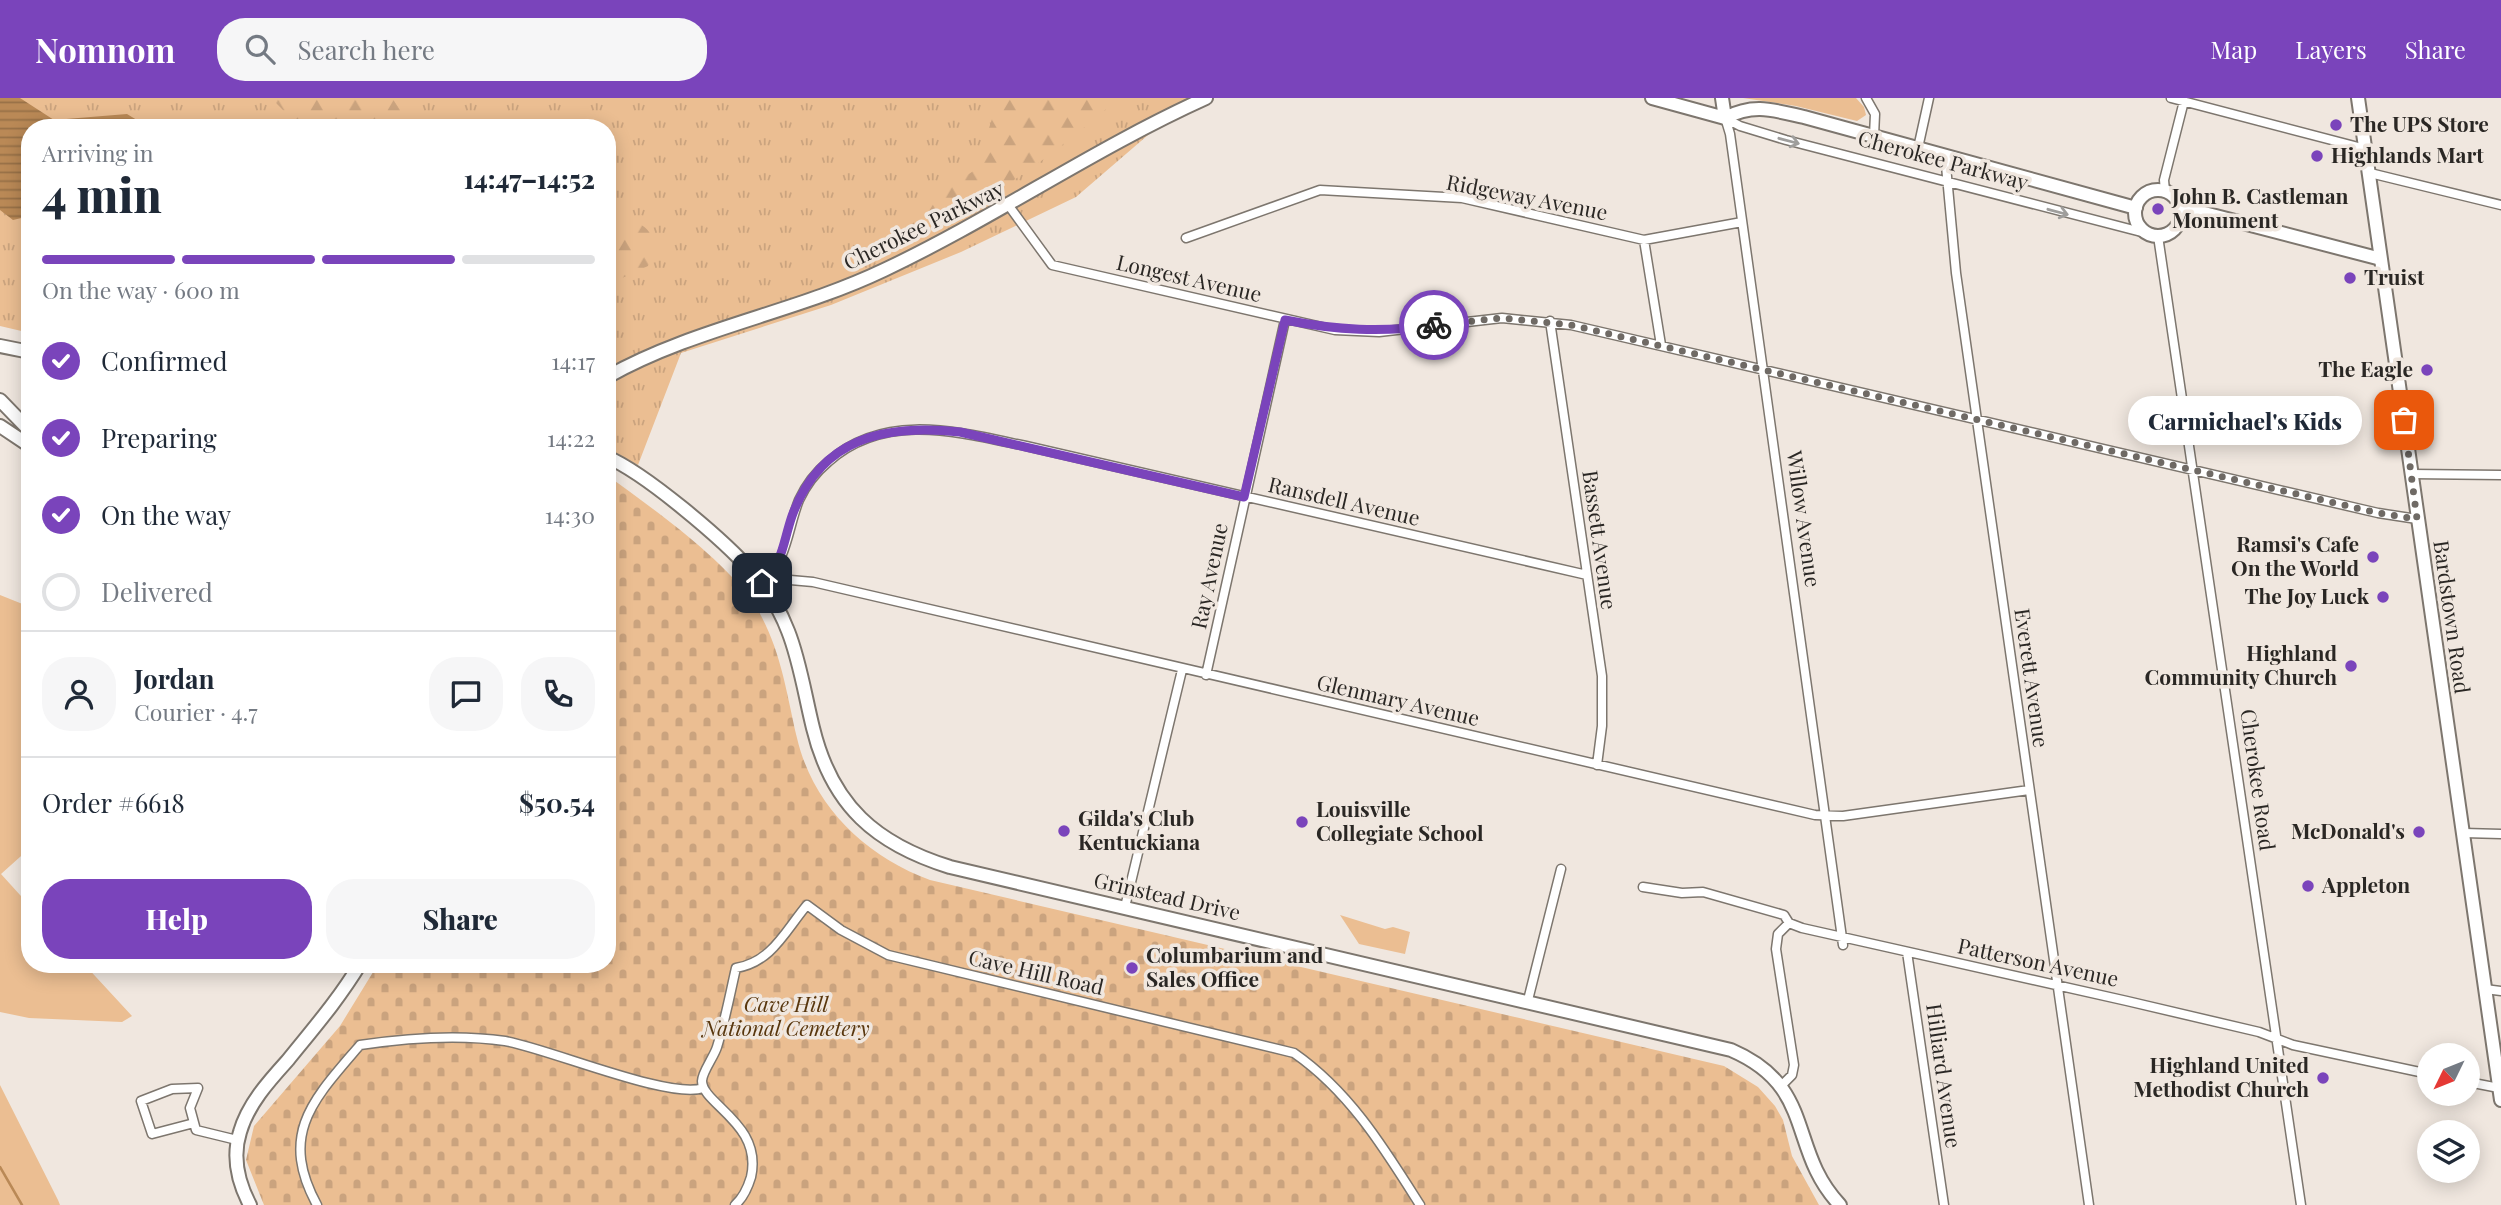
<!DOCTYPE html>
<html lang="en">
<head>
<meta charset="utf-8">
<style>
	body { margin:0; font-family:"Playfair Display",serif; background:#f6f6f7; color:#1f2937; height:100vh; display:flex; flex-direction:column; font-size:26px; white-space:nowrap }
	* { box-sizing:border-box; margin:0 }
	p { font-size:23px; color:#747a83 }
	.icon { flex:none; width:38px; height:38px; fill:none; stroke:currentColor; stroke-width:2; stroke-linecap:round; stroke-linejoin:round }
	.map { position:relative; flex:1; overflow:hidden }
	.panel { position:absolute; left:21px; top:21px; width:595px; height:854px; display:flex; flex-direction:column; background:#fff; border-radius:28px; box-shadow:0 4px 18px #0003 }
	.panel>* { flex:none }
	.needle { width:46px; rotate:227deg }
	.controls { position:absolute; left:2417px; top:945px; display:grid; gap:14px }
	.controls a { display:grid; place-items:center; width:63px; height:63px; border-radius:50%; background:#fff; box-shadow:0 4px 18px #0003; font-size:35px }
	.pin { position:absolute; display:grid; place-items:center; width:60px; height:60px; color:#fff; margin:-30px; border-radius:14px; box-shadow:0 4px 10px #0006 }
	.courier { position:absolute; display:grid; place-items:center; width:70px; height:70px; margin:-35px; border:5px solid #7a44bb; border-radius:50%; background:#fff; color:#222; box-shadow:0 2px 9px #0007 }
	.bubble { position:absolute; height:49px; border-radius:24px; background:#fff; box-shadow:0 4px 18px #0003; font-size:23px; font-weight:800; line-height:49px; text-align:center }
	.overview em { font-style:normal; font-weight:800 }
	.overview div { display:flex; flex-direction:column-reverse }
	.overview { display:flex; align-items:center; justify-content:space-between; height:119px; padding:0 21px }
	h1 { font-size:46px; font-weight:800; line-height:52px }
	.bar { display:grid; grid-template-columns:repeat(4,1fr); gap:10px 7px; align-content:center; height:84px; padding:0 21px }
	.bar i { height:9px; border-radius:5px; background:#e0e1e3 }
	.bar .active { background:#7a44bb }
	.bar p { grid-column:span 4 }
	.line { display:flex; align-items:center; gap:18px; padding:0 21px; border-top:2px solid #e0e1e3 }
	.line div { flex:1 }
	.round { display:grid; place-items:center; flex:none; width:74px; height:74px; border-radius:28px; background:#f6f6f7 }
	ol { padding:0 21px; list-style:none }
	li { display:flex; align-items:center; gap:21px; height:77px }
	li p { margin-inline-start:auto }
	li .icon { padding:7px; border-radius:50%; background:#7a44bb; color:#fff; stroke-width:4 }
	li:last-child { color:#747a83 }
	li i { width:38px; height:38px; border:4px solid #e0e1e3; border-radius:50% }
	.cta { display:flex; gap:14px; margin-top:auto; padding:14px 21px }
	.cta a { flex:1; height:80px; border-radius:28px; background:#7a44bb; color:#fff; font-size:28px; font-weight:800; line-height:80px; text-align:center }
	.cta a+a { background:#f6f6f7; color:#1f2937 }
	header { display:flex; align-items:center; gap:42px; box-sizing:border-box; height:98px; padding:0 35px; background:#7a44bb; color:#fff }
	header strong { font-size:33px }
	nav { display:flex; gap:38px; margin-inline-start:auto; font-size:24px }
	.search { width:490px; height:63px; background:#f6f6f7; display:flex; align-items:center; gap:18px; box-sizing:border-box; padding:0 24px; border-radius:28px; color:#747a83; font-size:26px }
	.map>svg:first-child { display:block }
</style>
</head>
<body>
<header>
<strong>Nomnom</strong>
<div class="search"><svg class="icon" aria-label="search" viewBox="0 0 24 24"><circle cx="10" cy="10" r="6"/><path d="M15 15l6 6"/></svg>Search here</div>
<nav><a>Map</a><a>Layers</a><a>Share</a></nav>
</header>
<div class="map">
<svg width="2501" height="1107" viewBox="0 0 2501 1107">
	<defs>
		<pattern id="grass-tufts" width="24" height="20" patternUnits="userSpaceOnUse" patternTransform="scale(1.75)"><rect width="24" height="20" fill="#ebbe92"/><path d="M3 7l-1-3M5 7V3M7 7l1-3M15 17l-1-3M17 17v-4M19 17l1-3" fill="none" stroke="#caa37e"/></pattern>
		<pattern id="forest-firs" width="22" height="20" patternUnits="userSpaceOnUse" patternTransform="scale(1.75)"><rect width="22" height="20" fill="#ebbe92"/><path d="M5 1l3.5 6h-7zM16 11l3.5 6h-7z" fill="#caa37e"/></pattern>
		<pattern id="cemetery-stones" width="16" height="16" patternUnits="userSpaceOnUse" patternTransform="scale(1.75)"><rect width="16" height="16" fill="#ebbe92"/><path d="M2 7V4a2 2 0 0 1 4 0v3zM10 15v-3a2 2 0 0 1 4 0v3z" fill="#caa37e"/></pattern>
		<pattern id="water-rules" width="6" height="5" patternUnits="userSpaceOnUse" patternTransform="scale(1.75)"><rect width="6" height="5" fill="#ba8956"/><path d="M0 2.5h6" fill="none" stroke="#977047"/></pattern>
	</defs>
	<rect width="100%" height="100%" fill="#f0e7df"/>
	<!-- grass -->
	<path fill="url(#grass-tufts)" d="M0,0H1191L1076,99L961,154L831,207L681,255L638,367L607,350V30H30V235L0,228Z"/>
	<!-- forest -->
	<path fill="url(#forest-firs)" d="M271,0H392L413,30H301Z
		M1008,0H1119C1057,54 988,107 911,137L898,127L936,97L975,72L994,15Z
		M615,118C645,124 663,135 648,168L607,187V119Z"/>
	<!-- cemetery -->
	<path fill="url(#cemetery-stones)" d="M607,377C653,411 719,457 752,503C780,544 786,593 797,640C813,708 865,758 930,782L1724,968L1758,989L1775,1008L1783,1022L1792,1058L1819,1107H264L246,1062L254,1028L340,928L378,866H607Z"/>
	<!-- park -->
	<path fill="#ebbe92" d="M1743,0H1856L1864,9L1866,17L1857,23L1796,8Z
		M0,497L30,509V750L1,776L30,808V866H84L132,918L122,924L29,920L0,914Z
		M1340,817L1385,831L1393,829L1410,834L1405,856L1359,846Z
		M0,987L58,1102L60,1107H0Z"/>
	<!-- water -->
	<path fill="url(#water-rules)" d="M0,0H20L54,22L127,16L150,30H30V118L13,122L0,112Z"/>
	<g fill="none" stroke-linecap="round" stroke-linejoin="round">
		<!-- stream -->
		<path stroke="#ba8956" stroke-width="2.5" d="M0,1069L22,1107"/>
		<defs>
			<path id="street" d="M1866,0L1875,16L1874,38
				M2171,0L2366,51
				M1724,16L1730,36L1843,847
				M1725,20L1740,28L1786,42L2153,137
				M1918,50L1929,0
				M1945,57L1956,175L2089,1107
				M2370,75L2501,107
				M2165,93L2164,82L2184,3
				M1009,108L1052,167L1335,232L1379,234L1502,220L1571,227L2378,415L2417,421
				M2158,138L2301,1107
				M1186,140L1320,92L1462,100L1644,142L1742,124
				M1644,142L1661,247
				M1550,223L1602,578V628L1597,667
				M2411,376L2501,377
				M764,483C787,463 788,429 799,402C806,387 816,374 828,364C885,313 959,334 1026,348L1587,477
				M762,485L779,481L813,484L1815,717L1843,718L2029,692
				M1206,577L1285,222
				M2464,735L2501,736
				M1643,789L1682,795L1703,794L1784,817L1789,825L1802,830L2127,903L2259,934L2293,947L2429,976
				M1125,809L1182,572
				M1907,854L1944,1107
				M2485,891L2501,893
				M1528,902L1561,771
				M2468,984L2499,990
				M1782,987L1792,977L1794,967L1776,851L1778,836L1789,825
				M194,1025L152,1036L141,1003L172,991L198,990L190,1010L196,1032L237,1042
				M317,1107C278,1035 314,1001 360,947C407,940 457,936 505,943C547,950 670,1002 703,990
				M735,1107C743,1100 748,1089 751,1079C763,1026 702,1006 702,983C702,974 714,959 717,949C725,923 730,896 736,870C772,864 785,833 807,807L841,832L888,857L1294,955C1350,994 1384,1050 1420,1107"/>
			<path id="secondary" d="M0,302L30,333
				M0,328L30,348
				M607,359C645,375 724,442 752,474C767,491 780,512 788,533C800,563 805,598 813,630C832,708 876,746 950,769L1731,952C1817,989 1787,1051 1840,1107
				M250,1107C238,1084 232,1059 240,1034C248,1006 269,983 288,962C313,931 339,901 360,866"/>
			<path id="primary" d="M1652,0L1725,20C1754,5 1773,12 1804,19L2136,110
				M1722,0L1725,20
				M2358,0L2501,1002
				M2135 115a23 23 0 1 1 46 0a23 23 0 1 1-46 0Z
				M2181,109L2381,161
				M0,248L30,254
				M607,279C694,230 794,215 884,172C994,120 1095,50 1206,0"/>
		</defs>
		<!-- street casing -->
		<use href="#street" stroke="#7d766e" stroke-width="11"/>
		<!-- secondary casing -->
		<use href="#secondary" stroke="#7d766e" stroke-width="16"/>
		<!-- primary casing -->
		<use href="#primary" stroke="#7d766e" stroke-width="16"/>
		<!-- street -->
		<use href="#street" stroke="#fff" stroke-width="8"/>
		<!-- secondary -->
		<use href="#secondary" stroke="#fff" stroke-width="12"/>
		<!-- primary -->
		<use href="#primary" stroke="#fff" stroke-width="12"/>
	</g>
	<!-- one-way arrows -->
	<defs><path id="oneway-shaft" d="M-6 0H5M1.5-3L5.5 0L1.5 3" fill="none" stroke-width="1.6" stroke-linecap="round" stroke-linejoin="round" transform="scale(1.75)"/></defs>
	<g stroke="#9f9e9c">
		<use href="#oneway-shaft" transform="translate(1789 43) rotate(15)"/>
		<use href="#oneway-shaft" transform="translate(2058 114) rotate(15)"/>
	</g>
	<g fill="none" stroke-linecap="round" stroke-linejoin="round">
		<!-- done -->
		<path stroke="#6f6a65" stroke-width="7" stroke-dasharray="0 12.6" d="M1434,227L1502,220L1571,227L2378,415L2417,421L2404,322"/>
		<!-- route -->
		<path stroke="#7a44bb" stroke-width="9" d="M762,485C783,466 783,444 792,418C821,339 885,326 960,334L1244,399L1285,222C1336,232 1382,235 1434,227"/>
	</g>
	<!-- markers -->
	<g fill="#7a44bb" stroke="#f0e7df" stroke-width="2.5">
		<circle cx="2336" cy="27" r="7"/>
		<circle cx="2317" cy="58" r="7"/>
		<circle cx="2158" cy="111" r="7"/>
		<circle cx="2350" cy="180" r="7"/>
		<circle cx="2427" cy="272" r="7"/>
		<circle cx="2373" cy="459" r="7"/>
		<circle cx="2383" cy="499" r="7"/>
		<circle cx="2351" cy="568" r="7"/>
		<circle cx="1302" cy="724" r="7"/>
		<circle cx="1064" cy="733" r="7"/>
		<circle cx="2419" cy="734" r="7"/>
		<circle cx="2308" cy="788" r="7"/>
		<circle cx="1132" cy="870" r="7"/>
		<circle cx="2323" cy="980" r="7"/>
	</g>
	<g text-anchor="middle" stroke-width="7" stroke-linejoin="round" paint-order="stroke">
		<!-- poi labels -->
		<g font-size="21" font-weight="bold" fill="#2a2724" stroke="#f0e7df" text-anchor="start">
			<text x="2350" y="34">The UPS Store</text>
			<text x="2331" y="65">Highlands Mart</text>
			<text x="2172" y="106">John B. Castleman<tspan x="2172" dy="24">Monument</tspan></text>
			<text x="2364" y="187">Truist</text>
			<text x="2413" y="279" text-anchor="end">The Eagle</text>
			<text x="2359" y="454" text-anchor="end">Ramsi's Cafe<tspan x="2359" dy="24">On the World</tspan></text>
			<text x="2369" y="506" text-anchor="end">The Joy Luck</text>
			<text x="2337" y="563" text-anchor="end">Highland<tspan x="2337" dy="24">Community Church</tspan></text>
			<text x="1316" y="719">Louisville<tspan x="1316" dy="24">Collegiate School</tspan></text>
			<text x="1078" y="728">Gilda's Club<tspan x="1078" dy="24">Kentuckiana</tspan></text>
			<text x="2405" y="741" text-anchor="end">McDonald's</text>
			<text x="2322" y="795">Appleton</text>
			<text x="1146" y="865">Columbarium and<tspan x="1146" dy="24">Sales Office</tspan></text>
			<text x="2309" y="975" text-anchor="end">Highland United<tspan x="2309" dy="24">Methodist Church</tspan></text>
		</g>
		<!-- street labels -->
		<g font-size="21" fill="#2a2724" stroke="#f0e7df">
			<text transform="translate(1943 63) rotate(15)" y="7">Cherokee Parkway</text>
			<text transform="translate(1527 100) rotate(11)" y="7">Ridgeway Avenue</text>
			<text transform="translate(924 128) rotate(-26)" y="7">Cherokee Parkway</text>
			<text transform="translate(1189 181) rotate(13)" y="7">Longest Avenue</text>
			<text transform="translate(1344 404) rotate(13)" y="7">Ransdell Avenue</text>
			<text transform="translate(1803 421) rotate(82)" y="7">Willow Avenue</text>
			<text transform="translate(1599 442) rotate(82)" y="7">Bassett Avenue</text>
			<text transform="translate(1210 478) rotate(-78)" y="7">Ray Avenue</text>
			<text transform="translate(2451 519) rotate(82)" y="7">Bardstown Road</text>
			<text transform="translate(2031 580) rotate(82)" y="7">Everett Avenue</text>
			<text transform="translate(1398 603) rotate(13)" y="7">Glenmary Avenue</text>
			<text transform="translate(2257 682) rotate(82)" y="7">Cherokee Road</text>
			<text transform="translate(1167 799) rotate(13)" y="7">Grinstead Drive</text>
			<text transform="translate(2038 865) rotate(12)" y="7">Patterson Avenue</text>
			<text transform="translate(1036 875) rotate(13)" y="7">Cave Hill Road</text>
			<text transform="translate(1943 978) rotate(82)" y="7">Hilliard Avenue</text>
		</g>
		<!-- park labels -->
		<g font-size="21" font-style="italic" fill="#58360d" stroke="#f0e7df">
			<text x="786" y="914">Cave Hill<tspan x="786" dy="24">National Cemetery</tspan></text>
		</g>
	</g>
</svg>
<div class="controls">
<a><svg class="needle" viewBox="-14 -14 28 28"><path d="M0-13l5 13h-10z" fill="#e53935"/><path d="M0 13l5-13h-10z" fill="#747a83"/></svg></a>
<a><svg class="icon" aria-label="layers" viewBox="0 0 24 24"><path d="M12 4l9 5-9 5-9-5zM3 14l9 5 9-5"/></svg></a>
</div>
<div class="pin" style="left:2404px;top:322px;background:#ea580c"><svg class="icon" aria-label="bag" viewBox="0 0 24 24"><path d="M5 8h14l-1 12H6zM9 8a3 3 0 0 1 6 0"/></svg></div>
<div class="pin" style="left:762px;top:485px;background:#1f2937"><svg class="icon" aria-label="home" viewBox="0 0 24 24"><path d="M3 11l9-7 9 7M6 9v11h12V9"/></svg></div>
<div class="courier" style="left:1434px;top:227px"><svg class="icon" aria-label="bike" viewBox="0 0 24 24"><circle cx="6" cy="16" r="4"/><circle cx="18" cy="16" r="4"/><path d="M6 16l4-8h5l3 8M10 8l3 8H6M13 5h3"/></svg></div>
<div class="bubble" style="left:2128px;top:298px;width:234px">Carmichael's Kids</div>
<section class="panel">
<div class="overview"><div><h1>4 min</h1><p>Arriving in</p></div><em>14:47–14:52</em></div>
<div class="bar"><i class="active"></i><i class="active"></i><i class="active"></i><i></i><p>On the way · 600 m</p></div>
<ol>
<li><svg class="icon" aria-label="check" viewBox="0 0 24 24"><path d="M5 12l5 5 9-10"/></svg>Confirmed<p>14:17</p></li>
<li><svg class="icon" aria-label="check" viewBox="0 0 24 24"><path d="M5 12l5 5 9-10"/></svg>Preparing<p>14:22</p></li>
<li><svg class="icon" aria-label="check" viewBox="0 0 24 24"><path d="M5 12l5 5 9-10"/></svg>On the way<p>14:30</p></li>
<li><i></i>Delivered</li>
</ol>
<div class="line" style="height:126px"><a class="round"><svg class="icon" aria-label="person" viewBox="0 0 24 24"><circle cx="12" cy="8" r="4"/><path d="M4 21q1-7 8-7t8 7"/></svg></a><div><b>Jordan</b><p>Courier · 4.7</p></div><a class="round"><svg class="icon" aria-label="chat" viewBox="0 0 24 24"><path d="M4 5h16v11H9l-5 4z"/></svg></a><a class="round"><svg class="icon" aria-label="phone" viewBox="0 0 24 24"><path d="M5 4h4l2 5-3 2q2 4 5 5l2-3 5 2v4C11 20 4 13 5 4z"/></svg></a></div>
<div class="line" style="height:91px"><div>Order #6618</div><b>$50.54</b></div>
<div class="cta"><a>Help</a><a>Share</a></div>
</section>
</div>
</body>
</html>
